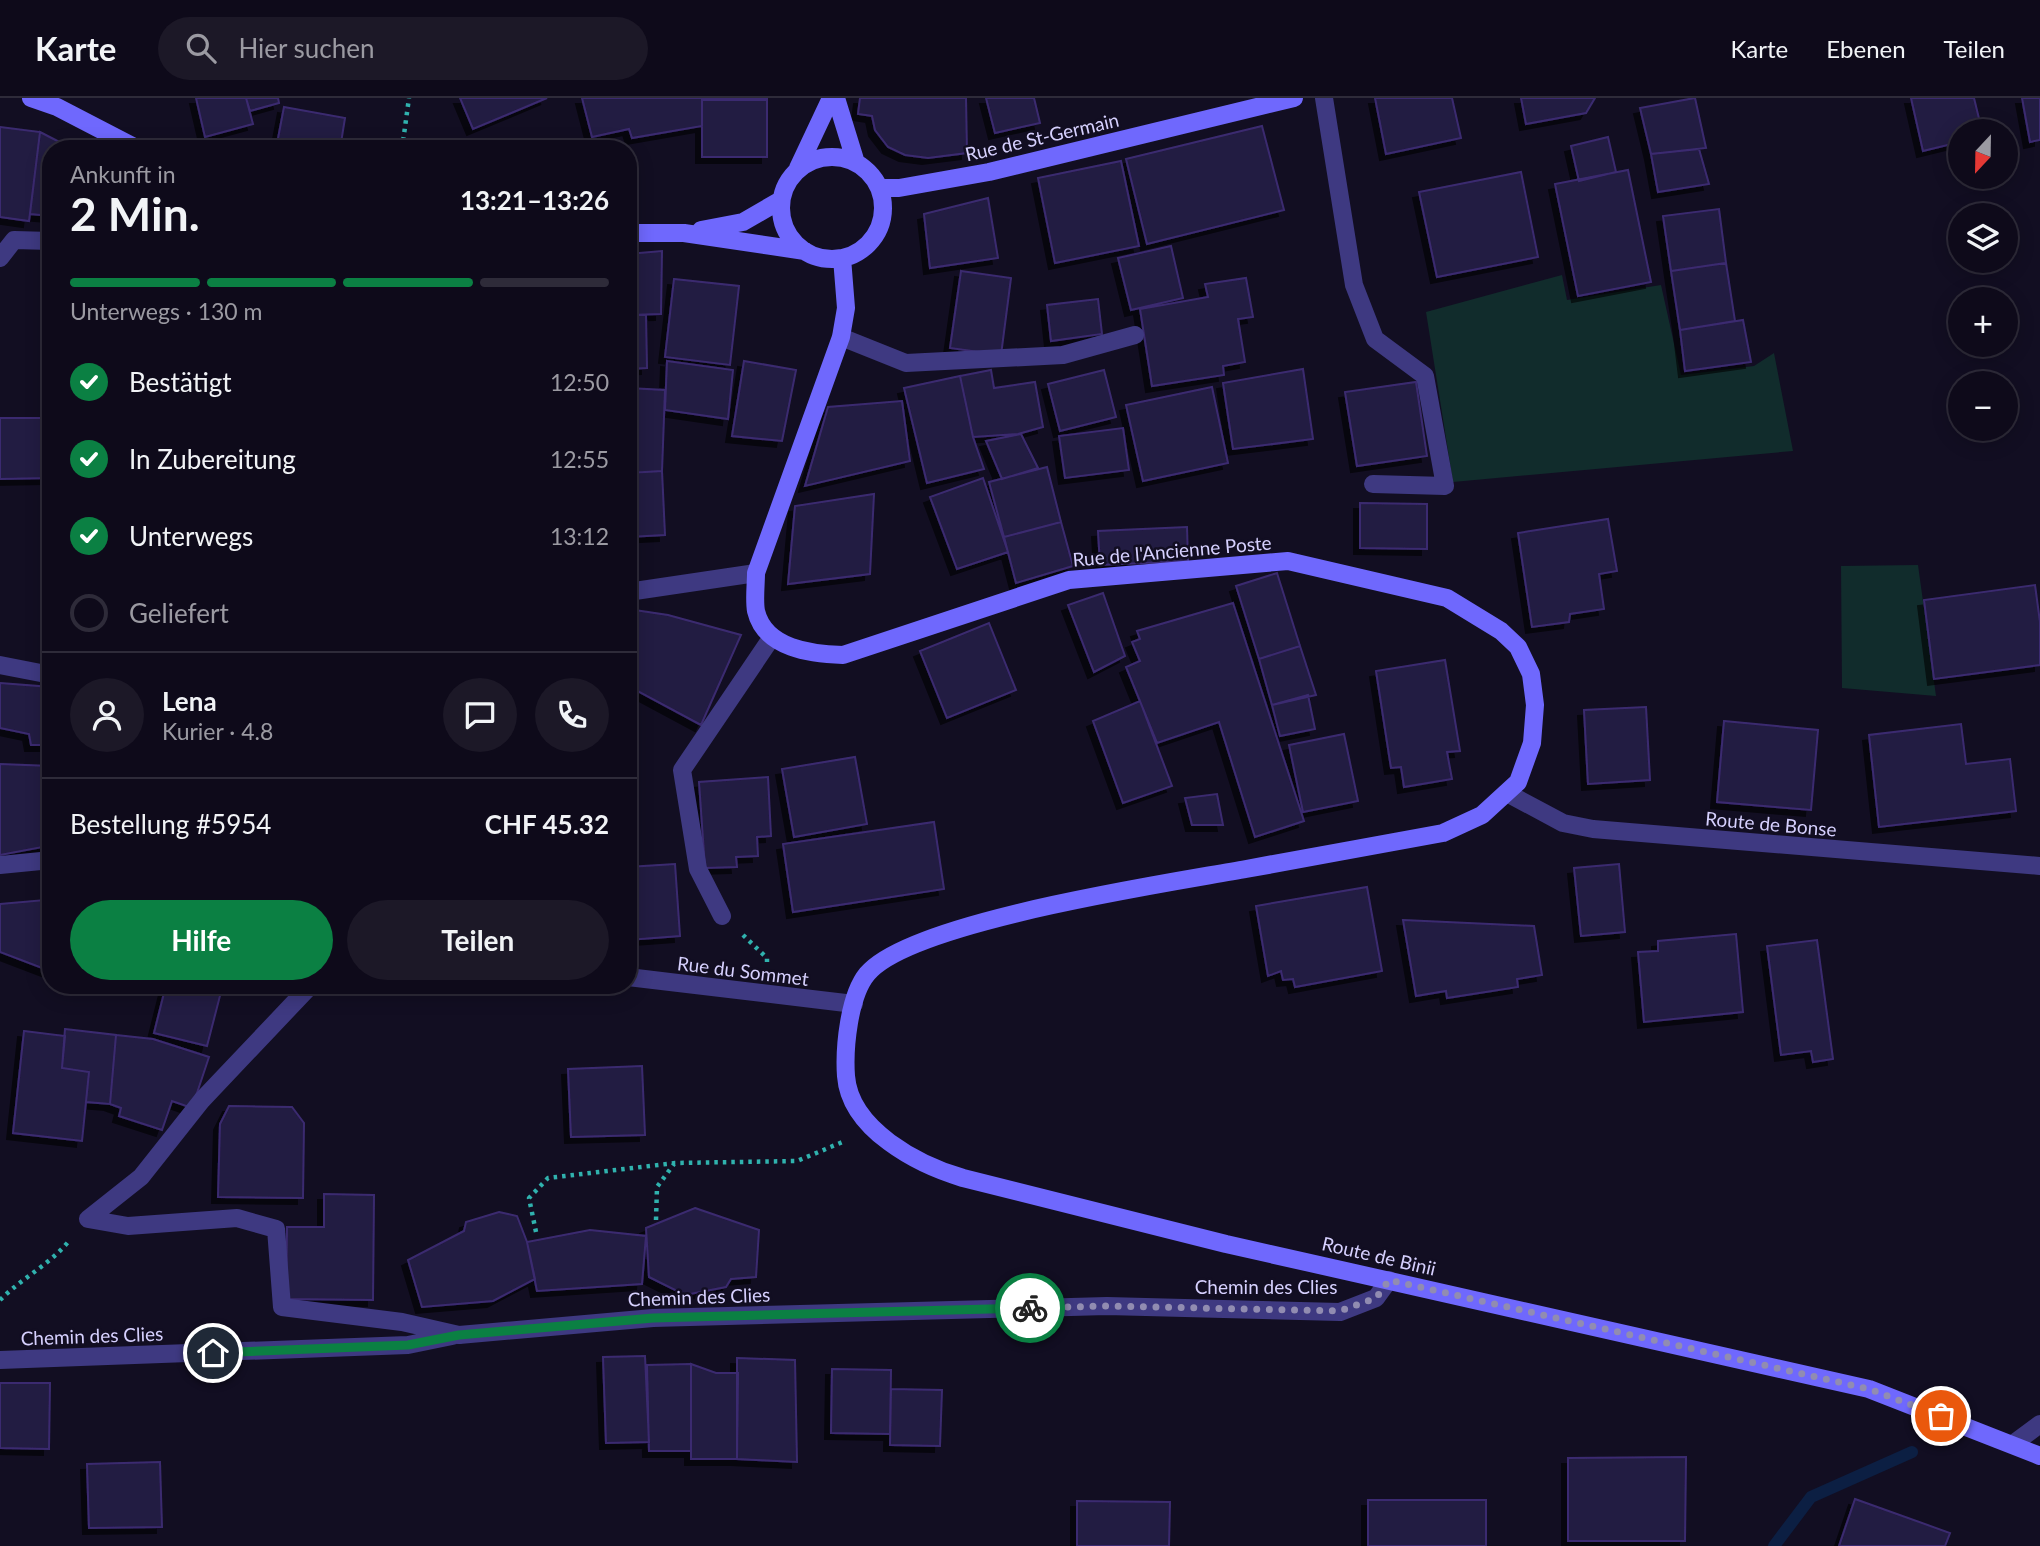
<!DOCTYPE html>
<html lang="de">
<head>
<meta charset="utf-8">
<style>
	body { margin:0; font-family:Lato,sans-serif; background:#1c1827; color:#f1f3f6; height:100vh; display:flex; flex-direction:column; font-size:26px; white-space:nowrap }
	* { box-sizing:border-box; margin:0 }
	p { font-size:23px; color:#9b9aa2 }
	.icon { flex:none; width:38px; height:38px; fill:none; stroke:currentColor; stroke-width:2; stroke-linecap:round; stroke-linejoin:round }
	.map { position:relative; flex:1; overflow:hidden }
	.panel { position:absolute; left:42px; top:42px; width:595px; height:854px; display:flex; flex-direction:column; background:#0e0a1a; border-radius:28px; box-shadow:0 4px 18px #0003,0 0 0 2px #2e2b39 }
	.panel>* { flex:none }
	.needle { width:46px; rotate:202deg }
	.controls { position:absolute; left:1948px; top:21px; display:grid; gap:14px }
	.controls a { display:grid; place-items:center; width:70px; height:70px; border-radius:50%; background:#0e0a1a; box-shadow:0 4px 18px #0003,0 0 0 2px #2e2b39; font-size:35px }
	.pin { position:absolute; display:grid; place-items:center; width:60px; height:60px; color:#fff; margin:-30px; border:4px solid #fff; border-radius:50%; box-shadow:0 2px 7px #0007 }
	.courier { position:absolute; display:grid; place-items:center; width:70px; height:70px; margin:-35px; border:5px solid #0b8043; border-radius:50%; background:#fff; color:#222; box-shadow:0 2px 9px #0007 }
	.headline em { font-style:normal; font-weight:700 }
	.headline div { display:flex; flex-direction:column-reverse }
	.headline { display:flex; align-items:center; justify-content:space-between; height:119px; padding:0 28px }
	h1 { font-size:46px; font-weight:700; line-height:52px }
	.bar { display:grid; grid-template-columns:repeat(4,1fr); gap:10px 7px; align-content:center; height:84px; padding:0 28px }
	.bar i { height:9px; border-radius:5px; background:#2e2b39 }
	.bar .on { background:#0b8043 }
	.bar p { grid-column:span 4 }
	.line { display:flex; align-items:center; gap:18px; padding:0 28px; border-top:2px solid #2e2b39 }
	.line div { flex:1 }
	.round { display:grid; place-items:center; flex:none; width:74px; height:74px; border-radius:37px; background:#1c1827 }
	ol { padding:0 28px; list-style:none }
	li { display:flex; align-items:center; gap:21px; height:77px }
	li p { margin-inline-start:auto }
	li .icon { padding:7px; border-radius:50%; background:#0b8043; color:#fff; stroke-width:4 }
	li:last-child { color:#9b9aa2 }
	li i { width:38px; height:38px; border:4px solid #2e2b39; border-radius:50% }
	.cta { display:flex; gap:14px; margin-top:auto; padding:14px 28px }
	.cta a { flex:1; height:80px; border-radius:42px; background:#0b8043; color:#fff; font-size:28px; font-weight:700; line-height:80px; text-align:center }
	.cta a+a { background:#1c1827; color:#f1f3f6 }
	header { display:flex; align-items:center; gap:42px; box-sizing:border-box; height:98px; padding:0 35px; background:#0e0a1a; border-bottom:2px solid #2e2b39 }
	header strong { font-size:33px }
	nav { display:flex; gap:38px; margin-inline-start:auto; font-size:24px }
	.search { width:490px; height:63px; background:#1c1827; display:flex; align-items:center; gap:18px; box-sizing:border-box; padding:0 24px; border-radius:38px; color:#9b9aa2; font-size:26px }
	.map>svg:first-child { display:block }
</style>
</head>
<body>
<header>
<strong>Karte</strong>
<div class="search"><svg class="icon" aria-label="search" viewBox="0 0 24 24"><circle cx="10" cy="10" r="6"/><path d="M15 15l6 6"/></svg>Hier suchen</div>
<nav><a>Karte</a><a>Ebenen</a><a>Teilen</a></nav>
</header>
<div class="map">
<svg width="2040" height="1448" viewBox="0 0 2040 1448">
	<defs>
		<filter id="shadow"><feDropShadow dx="-6" dy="6" stdDeviation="0" flood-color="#0009"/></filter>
	</defs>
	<rect width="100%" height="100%" fill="#120e22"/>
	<!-- green -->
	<path fill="#112c2c" d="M1562,177L1567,202L1661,187L1681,277L1754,268L1774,255L1793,353L1453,384L1426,214Z
		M1918,467L1936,598L1842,590L1841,468Z"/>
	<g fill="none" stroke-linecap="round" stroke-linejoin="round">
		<!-- stream -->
		<path stroke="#0c1f43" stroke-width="12" d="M1774,1448L1811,1399L1912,1354"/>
	</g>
	<!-- building -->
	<path fill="#231a43" stroke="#3b2c6f" stroke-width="2" filter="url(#shadow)" d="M196,0H246L253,26L205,39Z
		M246,0H278L279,5L250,13Z
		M460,0H547L473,31Z
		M582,0H767V2H702V28L632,40L629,31L592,39Z
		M860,0H966L967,55L928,60L905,57L888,49L875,32L872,18L858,16Z
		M986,0H1034L1040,25L995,35Z
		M1375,0H1452L1461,40L1386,56Z
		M1521,0H1595L1586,15L1526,26Z
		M1695,0L1706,50L1651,56L1640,10Z
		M1911,0H1974L1982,33H1960V44L1923,53Z
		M2022,0H2040V42L2030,44Z
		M702,2H767V59H702Z
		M284,9L345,20L340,51H276Z
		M1262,28L1284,112L1147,146L1126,61Z
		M0,29L40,34L29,123L0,119Z
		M40,34L73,51H51V118L30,116Z
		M1608,39L1616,74L1579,83L1571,48Z
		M1699,51L1709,86L1658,94L1651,56Z
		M1121,63L1139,148L1055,165L1038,80Z
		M1628,72L1651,184L1578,198L1555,86Z
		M1521,74L1538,159L1437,179L1419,94Z
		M988,100L998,160L930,170L924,116Z
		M1719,111L1726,165L1671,173L1663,118Z
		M1171,148L1183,200L1131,212L1118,160Z
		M662,153L661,216L628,217V156Z
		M1726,165L1735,223L1680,232L1671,173Z
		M961,173L1011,180L1001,257L950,250Z
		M1246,180L1253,219L1238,221L1245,264L1223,268L1224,277L1152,288L1140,211L1208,199L1205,186Z
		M674,181L739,188L730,267L665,259Z
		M1098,201L1102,236L1051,243L1047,207Z
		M628,217H646L647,270L628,271Z
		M1743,222L1751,264L1685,273L1680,232Z
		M667,263L733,272L728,321L665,312Z
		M744,263L796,272L782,343L732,338Z
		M1303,271L1313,341L1233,351L1223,285Z
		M991,272L994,290L1035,284L1043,329L1018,336L973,339L960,278Z
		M1104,272L1116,319L1060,333L1048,286Z
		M960,278L973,339L984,371L927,385L904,290Z
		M1416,284L1427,358L1357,368L1345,294Z
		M1212,289L1228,365L1143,383L1126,307Z
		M628,290L665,292L662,373L628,375Z
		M902,303L910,363L805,388L828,309Z
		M0,320H51V380L0,381Z
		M1123,330L1129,372L1065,380L1059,338Z
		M1021,336L1038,370L1002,381L986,343Z
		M1047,369L1061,424L1004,439L989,384Z
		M662,373L665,437L628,439V375Z
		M983,380L1008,454L957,471L930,399Z
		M874,396L870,476L788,486L795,408Z
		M1360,405L1427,406V451L1360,450Z
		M1608,421L1617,473L1599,476L1604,511L1570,516L1569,524L1532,529L1518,435Z
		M1061,424L1073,468L1016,485L1004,439Z
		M1187,429L1188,463L1100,467L1098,433Z
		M1277,475L1300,548L1259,561L1236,488Z
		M2035,487L2040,524V567L1934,581L1924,502Z
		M1103,495L1125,558L1094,574L1068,507Z
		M1233,505L1304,723L1255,739L1219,624L1157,645L1126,569L1140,563L1132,544L1140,541L1137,533Z
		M628,511L668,517L741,537L701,627L628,588Z
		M989,525L1016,592L947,620L920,553Z
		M1300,548L1316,597L1272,607L1259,561Z
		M1445,562L1460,653L1447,654L1452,681L1404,689L1401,669L1391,670L1376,573Z
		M0,585L51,589V647H31L29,636L0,630Z
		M1308,597L1315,631L1280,638L1272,607Z
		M1140,603L1172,688L1123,705L1093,623Z
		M1646,609L1650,682L1588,686L1584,612Z
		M1724,623L1818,632L1811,712L1717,704Z
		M1961,626L1966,666L2010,661L2016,713L1879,729L1869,637Z
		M1344,636L1358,703L1303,714L1289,647Z
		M855,659L867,726L794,739L782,671Z
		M0,666L51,668L48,748L0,757Z
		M768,679L771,738L757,739L758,758L736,759L737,769L705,770L699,684Z
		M1217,696L1223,727H1192L1185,700Z
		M934,724L944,791L793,814L783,746Z
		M675,766L680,838L628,842V769Z
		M1619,766L1625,834L1581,838L1574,770Z
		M1367,789L1382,873L1295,889L1293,881L1283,882L1281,873L1268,878L1256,808Z
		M45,802L50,873L0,854V806Z
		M1403,822L1534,828L1542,877L1517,881L1518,889L1447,900L1446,893L1416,898Z
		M1736,836L1743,914L1644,924L1638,854L1658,853V843Z
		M1817,842L1833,961L1813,964L1811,953L1781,957L1767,848Z
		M166,887L222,890L207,948L154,935Z
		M65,931L116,937L110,1006L86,1004L89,974L62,970Z
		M24,933L65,938L62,970L89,974L82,1043L13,1035Z
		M116,937L153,941L209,959L192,1010L172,1003L162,1032L119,1018L121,1010L110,1006Z
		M642,968L645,1037L571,1039L568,971Z
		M229,1008L292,1009L304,1025L303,1100L218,1099L220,1026Z
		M324,1096L374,1097L373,1202L286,1201L287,1129H324Z
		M695,1110L759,1132L756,1179L731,1181L726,1189L685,1197L649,1179L646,1130Z
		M499,1114L517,1118L527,1144L535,1181L493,1203L422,1209L408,1162L464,1133L466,1124Z
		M590,1132L646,1138L642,1186L537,1193L527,1144Z
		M645,1258L649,1344L606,1345L603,1259Z
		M737,1260L795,1262L797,1364L737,1361Z
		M691,1266V1353H649L647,1267Z
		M691,1266L716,1275H738L737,1361H691Z
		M832,1271L891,1272L890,1336L831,1335Z
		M0,1285H50L49,1351L0,1350Z
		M891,1291L942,1292L940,1348L890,1347Z
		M1686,1359L1685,1443H1568V1360Z
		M160,1364L162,1429L89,1430L87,1366Z
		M1855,1401L1950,1435L1945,1448H1839Z
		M1368,1402H1486V1448H1368Z
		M1077,1403L1170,1404L1169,1448H1077Z"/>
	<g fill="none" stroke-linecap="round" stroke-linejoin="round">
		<!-- path -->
		<path stroke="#30b2ae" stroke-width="4.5" stroke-dasharray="3.5 5" stroke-linecap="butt" d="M402,51L409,0
			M743,837L767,860V864
			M656,1122L657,1089L674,1066
			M536,1134L529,1100L548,1080L675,1065L797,1063L845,1043
			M0,1202C22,1180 49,1167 69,1143"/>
		<!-- lane -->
		<path stroke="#3e3981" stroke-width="18" d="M1324,0L1354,187L1375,241L1425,278L1445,388L1373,386
			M0,160L14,142L51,143
			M841,239L906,265L1063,257L1135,237
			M0,567L51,577
			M722,818L698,771L682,672L772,539
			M311,887L202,1002L141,1079L88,1121L128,1128L237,1120L276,1131L282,1209L402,1224L459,1237
			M0,1262L408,1247L452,1238
			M2013,1346L2040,1326"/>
		<!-- street -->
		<path stroke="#3e3981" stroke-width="18" d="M628,494L756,475
			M1507,695L1563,725L1593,731L2040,768
			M0,767L51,762
			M628,879L854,906
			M459,1237L653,1220L1107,1208L1340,1214L1376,1200L1389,1182"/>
		<!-- secondary -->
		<path stroke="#6f68fd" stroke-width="18" d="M31,0L57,9L138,51
			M836,0L856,65
			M781 110a51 51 0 1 1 102 0a51 51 0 1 1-102 0Z
			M798,70L831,0
			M879,90H899L989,74L1294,0
			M701,132L743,124L781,102
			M628,135H684L805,153
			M842,160L846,210L841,239L756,475C756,486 754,502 756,513C765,551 812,556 843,557L1069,482L1288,463L1447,500L1501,533L1518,549L1531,576L1535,607L1532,645L1518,684L1482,717L1443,735C1377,747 1312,759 1246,771C1170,785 910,823 867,876C849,898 844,950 846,978C850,1032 919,1067 963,1080L1226,1146L1869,1291L2040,1358"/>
	</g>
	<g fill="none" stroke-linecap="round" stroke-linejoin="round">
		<!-- done -->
		<path stroke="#918cb1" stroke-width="7" stroke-dasharray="0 12.6" d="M1030,1210L1107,1208L1340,1213L1376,1200L1389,1182L1869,1291L1941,1318"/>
		<!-- route -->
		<path stroke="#0b8043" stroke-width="9" d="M213,1255L408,1247L459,1237L653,1220L1030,1210"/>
	</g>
	<g text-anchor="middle" stroke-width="5" stroke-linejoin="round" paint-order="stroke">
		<!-- street labels -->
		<g font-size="19" fill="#d6d0fe" stroke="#120e22">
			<text transform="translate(1042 39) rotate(-13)" y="7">Rue de St-Germain</text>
			<text transform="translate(1172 453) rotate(-5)" y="7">Rue de l'Ancienne Poste</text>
			<text transform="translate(1771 726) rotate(5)" y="7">Route de Bonse</text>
			<text transform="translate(743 873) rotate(7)" y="7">Rue du Sommet</text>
			<text transform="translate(1379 1158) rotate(13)" y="7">Route de Binii</text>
			<text x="1266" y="1196">Chemin des Clies</text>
			<text transform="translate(699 1199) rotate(-2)" y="7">Chemin des Clies</text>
			<text transform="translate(92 1238) rotate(-2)" y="7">Chemin des Clies</text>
		</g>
	</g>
</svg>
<div class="controls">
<a><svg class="needle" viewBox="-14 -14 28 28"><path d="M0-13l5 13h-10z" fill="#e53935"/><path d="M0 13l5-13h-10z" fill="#9b9aa2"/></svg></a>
<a><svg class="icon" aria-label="layers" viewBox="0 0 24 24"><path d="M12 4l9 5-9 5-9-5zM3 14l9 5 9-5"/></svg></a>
<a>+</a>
<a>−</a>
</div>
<div class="pin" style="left:1941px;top:1318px;background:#ea580c"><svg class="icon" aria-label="bag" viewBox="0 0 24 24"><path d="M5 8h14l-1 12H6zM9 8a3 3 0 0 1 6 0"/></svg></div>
<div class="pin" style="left:213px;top:1255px;background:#1f2937"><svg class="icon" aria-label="home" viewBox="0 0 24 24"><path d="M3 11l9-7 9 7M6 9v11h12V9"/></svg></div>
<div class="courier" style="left:1030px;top:1210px"><svg class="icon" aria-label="bike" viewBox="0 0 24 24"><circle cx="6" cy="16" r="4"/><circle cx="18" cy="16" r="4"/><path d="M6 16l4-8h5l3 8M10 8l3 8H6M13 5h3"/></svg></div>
<section class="panel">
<div class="headline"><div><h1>2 Min.</h1><p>Ankunft in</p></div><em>13:21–13:26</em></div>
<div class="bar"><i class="on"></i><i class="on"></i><i class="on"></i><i></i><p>Unterwegs · 130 m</p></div>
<ol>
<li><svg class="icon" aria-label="check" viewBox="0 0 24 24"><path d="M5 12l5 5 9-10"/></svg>Bestätigt<p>12:50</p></li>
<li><svg class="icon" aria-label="check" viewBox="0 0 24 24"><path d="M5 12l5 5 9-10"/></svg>In Zubereitung<p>12:55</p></li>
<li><svg class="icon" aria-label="check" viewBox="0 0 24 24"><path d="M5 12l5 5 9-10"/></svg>Unterwegs<p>13:12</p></li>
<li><i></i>Geliefert</li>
</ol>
<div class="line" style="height:126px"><a class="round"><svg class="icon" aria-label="person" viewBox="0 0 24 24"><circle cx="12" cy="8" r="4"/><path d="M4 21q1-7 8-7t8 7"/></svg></a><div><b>Lena</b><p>Kurier · 4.8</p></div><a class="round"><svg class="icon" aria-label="chat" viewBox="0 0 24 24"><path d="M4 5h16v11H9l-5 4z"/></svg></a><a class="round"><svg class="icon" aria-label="phone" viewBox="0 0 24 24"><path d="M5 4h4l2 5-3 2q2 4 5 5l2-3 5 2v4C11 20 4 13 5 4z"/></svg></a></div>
<div class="line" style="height:91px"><div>Bestellung #5954</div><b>CHF 45.32</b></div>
<div class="cta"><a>Hilfe</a><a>Teilen</a></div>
</section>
</div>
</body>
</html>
